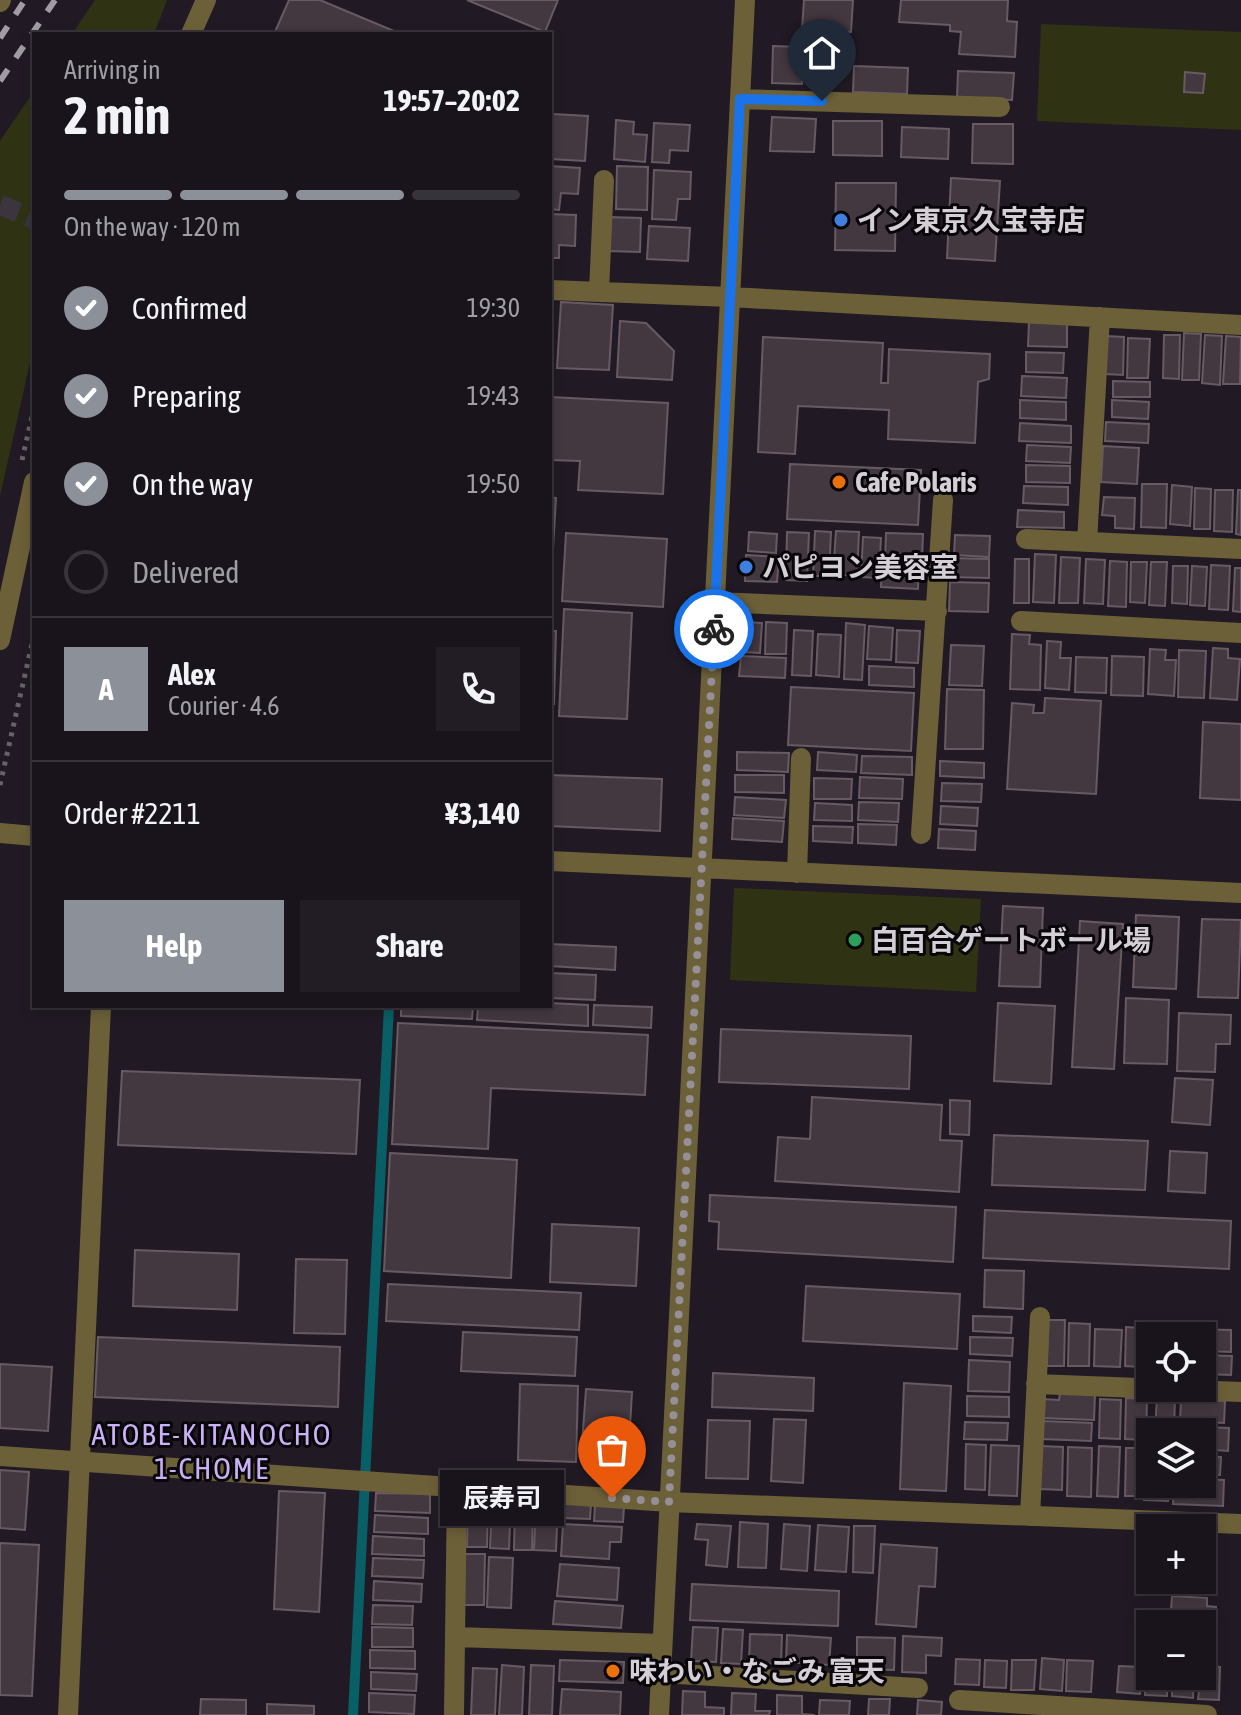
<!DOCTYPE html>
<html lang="en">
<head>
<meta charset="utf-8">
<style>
	body { margin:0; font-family:"Asap Condensed","Noto Sans JP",sans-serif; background:#221d24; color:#f1f3f6; height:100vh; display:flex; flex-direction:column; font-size:30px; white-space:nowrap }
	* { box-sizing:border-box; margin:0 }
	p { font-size:26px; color:#9f9ea3 }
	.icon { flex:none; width:44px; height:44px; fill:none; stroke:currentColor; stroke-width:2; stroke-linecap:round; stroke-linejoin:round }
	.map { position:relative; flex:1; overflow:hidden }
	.side { position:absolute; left:32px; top:32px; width:520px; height:976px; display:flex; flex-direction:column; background:#19141b; border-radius:0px; box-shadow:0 4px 12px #0003,0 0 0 2px #37333a }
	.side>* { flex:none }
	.tools { position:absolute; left:1136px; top:1322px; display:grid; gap:16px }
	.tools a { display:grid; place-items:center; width:80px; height:80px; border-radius:0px; background:#19141b; box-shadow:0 4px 12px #0003,0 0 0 2px #37333a; font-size:40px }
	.pin { position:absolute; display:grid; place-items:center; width:68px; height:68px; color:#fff; margin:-82px -34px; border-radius:50% 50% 50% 0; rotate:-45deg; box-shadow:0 0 8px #0007 }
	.pin .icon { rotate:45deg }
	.courier { position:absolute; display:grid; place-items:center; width:80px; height:80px; margin:-40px; border:6px solid #1a73e8; border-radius:50%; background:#fff; color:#222; box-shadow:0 2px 10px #0007 }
	.bubble { position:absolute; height:56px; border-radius:0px; background:#19141b; box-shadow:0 4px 12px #0003,0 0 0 2px #37333a; font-size:26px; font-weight:700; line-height:56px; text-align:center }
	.summary em { font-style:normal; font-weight:700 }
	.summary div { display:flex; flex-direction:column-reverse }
	.summary { display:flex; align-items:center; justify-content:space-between; height:136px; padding:0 32px }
	h1 { font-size:52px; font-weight:700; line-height:60px }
	.bar { display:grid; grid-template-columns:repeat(4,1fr); gap:12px 8px; align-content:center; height:96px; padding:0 32px }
	.bar i { height:10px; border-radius:6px; background:#37333a }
	.bar .active { background:#8c9099 }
	.bar p { grid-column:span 4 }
	.line { display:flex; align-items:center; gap:20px; padding:0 32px; border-top:2px solid #37333a }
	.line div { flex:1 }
	.round { display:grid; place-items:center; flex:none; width:84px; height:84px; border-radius:0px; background:#221d24 }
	ol { padding:0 32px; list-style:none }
	li { display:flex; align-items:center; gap:24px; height:88px }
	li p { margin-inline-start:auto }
	li .icon { padding:8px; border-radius:50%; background:#8c9099; color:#fff; stroke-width:4 }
	li:last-child { color:#9f9ea3 }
	li i { width:44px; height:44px; border:4px solid #37333a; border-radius:50% }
	.action { display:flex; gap:16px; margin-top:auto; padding:16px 32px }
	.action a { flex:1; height:92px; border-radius:0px; background:#8c9099; color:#fff; font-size:32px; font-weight:700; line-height:92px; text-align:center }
	.action a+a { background:#221d24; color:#f1f3f6 }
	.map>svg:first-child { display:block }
</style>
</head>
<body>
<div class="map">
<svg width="1241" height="1715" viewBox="0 0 1241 1715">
	<rect width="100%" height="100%" fill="#211a24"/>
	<!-- green -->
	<path fill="#303313" d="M95,0H167L154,34H72Z
		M1041,24L1241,32V130L1037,121Z
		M34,91V345L0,496V141Z
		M734,888L981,899L976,992L730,980Z"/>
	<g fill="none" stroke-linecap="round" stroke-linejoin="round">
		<!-- stream -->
		<path stroke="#085f66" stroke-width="10" d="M353,1715L389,1006"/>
	</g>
	<!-- building -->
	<path fill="#443840" stroke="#675a63" stroke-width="2" d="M289,0H320L401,34H274Z
		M467,0H558L545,32Z
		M804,0H853L851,32L802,29Z
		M901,0H1008L1007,21L1017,22L1015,57L959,54L961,32L950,31V25L899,22Z
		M773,46L830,48L829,67L802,66V84L772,83Z
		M854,66L908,68L907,94L853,92Z
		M958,71L1014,73L1012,100L957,98Z
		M1185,72L1205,74L1203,93L1184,92Z
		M553,114L588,116L585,161L550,159Z
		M772,117L816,119L814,152L770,151Z
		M616,120L634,122L633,134L647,135L645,162L614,159Z
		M833,121H882V156L833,155Z
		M654,123L690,125L688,151L670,150L669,163L652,162Z
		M973,124H1013V164L972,163Z
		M902,127L949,129L948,159L901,157Z
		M550,166L580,168L578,194L561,193L559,210L550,209Z
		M617,166L648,167L647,210L616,209Z
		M654,170L691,172L690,199H678L676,220L652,219Z
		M951,178L1000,181L995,261L947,258Z
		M836,183H896L895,251L835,250Z
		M550,214L576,215L575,246L559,245V258H550Z
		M608,217L641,218L640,252L607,251Z
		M649,226L690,228L688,261L647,259Z
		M561,302L613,305L609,370L557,368Z
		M620,321L646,323L674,351L672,380L617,377Z
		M1029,322L1067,323V347L1028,346Z
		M1184,333L1201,334L1199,380H1182Z
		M1164,335H1180L1179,379L1163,378Z
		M1205,335L1222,336L1220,385L1202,383Z
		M1106,336L1124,337L1123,375L1105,374Z
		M1226,336L1241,337L1240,384H1223Z
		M763,337L883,343L881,383H888L889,349L990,354L989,379L978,382L975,443L888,439L889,410L798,406L795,454L758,452Z
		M1128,338L1150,339L1148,378H1127Z
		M1026,352L1064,353L1063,373L1026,372Z
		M1022,376L1067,378L1066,398L1021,396Z
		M1113,381L1150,382V397H1113Z
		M550,397L668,403L663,494L578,490L580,461L550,460Z
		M1020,400L1066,402V420L1020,418Z
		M1112,400L1149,402L1148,419L1112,417Z
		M1106,422L1149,424L1148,443L1105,441Z
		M1020,423L1071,426V443L1019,441Z
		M1027,445L1071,447L1070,463L1026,461Z
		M1103,446L1139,448L1137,484L1101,482Z
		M790,464L921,470L918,525L787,519Z
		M1026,465L1070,466V483L1026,482Z
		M1142,484H1167L1166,528L1141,527Z
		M1172,485L1192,487L1190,526L1170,524Z
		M1024,486L1068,487V505L1023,503Z
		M1195,488L1211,489L1210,529H1194Z
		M1215,490H1233L1232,532L1214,531Z
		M1238,490H1241V535L1236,534Z
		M550,497L556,498L550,600Z
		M1104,497L1135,498L1134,529L1115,528V516L1102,515Z
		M1018,510L1064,512V528L1017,527Z
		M815,531L831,532L829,576H813Z
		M836,531L859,532L857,576L833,574Z
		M749,532L777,534L776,553L748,551Z
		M787,532L809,533L807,581L786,580Z
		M566,533L667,539L663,607L562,601Z
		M886,533L923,534L922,561L885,559Z
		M955,535L990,536L989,557L954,555Z
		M863,537L881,538L879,578L861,577Z
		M1035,554L1056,555L1054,603L1033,602Z
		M746,555L779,557L777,582L745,581Z
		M1061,557L1080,558L1078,603H1059Z
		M950,558L989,559V578L950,577Z
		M1015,559H1029V603H1014Z
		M1086,559L1105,560L1103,604L1084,603Z
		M1110,561L1127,562L1126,607L1108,606Z
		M1131,562H1147L1145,603L1130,602Z
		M1151,562H1167L1165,606L1149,605Z
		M882,563L919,565L918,589L881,587Z
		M1211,565L1230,566L1228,610L1209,609Z
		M1173,566H1188L1187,604L1172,603Z
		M1192,566L1207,567L1205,606L1190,605Z
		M1235,568H1241V612L1233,611Z
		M950,582L989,583L988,612L949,611Z
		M564,609L632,613L627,719L559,716Z
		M743,622L762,623L760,653L742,652Z
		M766,622L787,623L786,654H765Z
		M846,623L865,625L862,680L844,679Z
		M869,626L893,628L891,660L867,659Z
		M794,630L813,631L811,676L792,675Z
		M897,630L920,631L918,663L896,662Z
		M550,631H556L554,704H550Z
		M818,634L841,635L839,677L816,675Z
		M1012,634L1030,635L1029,644L1041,645L1040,690L1010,689Z
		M1047,641L1061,642L1060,658H1071L1069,690L1045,688Z
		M951,645L984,646L982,686L949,685Z
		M1213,648L1228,649V658L1240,659L1237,700L1210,698Z
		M1150,649L1166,650L1165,660H1176L1174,696L1148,694Z
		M1179,650L1206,651L1204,698L1178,697Z
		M741,656L786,658L785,678L739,676Z
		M1112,656L1144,657L1143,696L1111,695Z
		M1076,657L1107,658L1106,693L1075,692Z
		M869,666L914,668V687L869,685Z
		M791,687L914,693L911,751L788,745Z
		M947,689L984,690L983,749H945Z
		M1045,698L1101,701L1096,794L1007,789L1012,703L1034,705L1033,713H1044Z
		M1203,722L1241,724V800L1200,798Z
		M737,752L789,753L788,772L737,770Z
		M818,752L857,755L856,772L817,770Z
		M862,756L912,757V775L861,773Z
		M940,761L984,763V778L940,776Z
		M550,775L662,779L660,831L550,826Z
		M735,775H784V793L735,792Z
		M860,777L903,779L902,799L859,798Z
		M814,778L852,779L851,799H814Z
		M942,783L982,784L981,802L941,801Z
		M735,797L786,800L784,818L734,815Z
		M859,802L899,803L898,822L858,820Z
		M815,803L852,805V821L814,820Z
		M941,806L978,808L977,826L940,824Z
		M733,818L784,821L782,842L732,839Z
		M858,824L897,825L896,845L858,843Z
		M813,826L853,827L852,843L813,841Z
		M939,829L976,831L975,850L938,848Z
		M1003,906L1043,908L1040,987L999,986Z
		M1136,915L1179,917L1176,989L1133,987Z
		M1202,919L1241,920L1238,998L1198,997Z
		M1080,921L1123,924L1114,1069L1072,1067Z
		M550,944L616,947L615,970L550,966Z
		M550,973L596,975L595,1000L550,998Z
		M1126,998L1169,1000L1167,1064L1124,1063Z
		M550,1003L588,1005V1026L477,1020L478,1006H550Z
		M998,1003L1055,1006L1051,1084L994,1081Z
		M594,1005L652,1007L651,1028L593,1025Z
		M401,1006H473L472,1019L401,1016Z
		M1179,1013L1231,1015L1230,1044H1216L1215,1072L1177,1071Z
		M398,1023L648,1035L645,1095L491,1088L488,1149L392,1144Z
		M721,1029L911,1036L909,1089L719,1082Z
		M122,1071L360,1080L356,1154L118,1145Z
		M1175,1078L1213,1080L1210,1125L1172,1122Z
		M812,1097L942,1105L940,1140L962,1141L959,1192L775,1181L778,1137L810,1139Z
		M950,1100L970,1101L969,1135L950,1134Z
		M994,1135L1148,1141L1145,1190L992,1185Z
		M1170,1151L1207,1153L1205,1193L1168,1191Z
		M390,1153L517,1160L511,1278L384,1271Z
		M710,1195L956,1207L953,1262L718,1249L719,1222L709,1221Z
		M985,1210L1231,1221L1229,1269L983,1258Z
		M552,1224L639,1228L636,1286L550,1282Z
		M135,1250L239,1254L237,1310L133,1306Z
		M296,1259L347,1260L345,1334L294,1333Z
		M985,1270L1024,1271L1023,1309L984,1307Z
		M388,1284L581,1293L579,1330L386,1321Z
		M806,1286L960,1294L957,1349L803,1341Z
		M973,1316L1012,1317L1011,1333L973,1331Z
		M1048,1320H1065L1064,1366H1047Z
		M1069,1323L1090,1324L1089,1366H1068Z
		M1126,1327L1140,1328L1139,1367L1125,1366Z
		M1163,1328L1183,1329L1182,1336H1163Z
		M1095,1329L1122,1330L1120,1367L1094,1366Z
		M1145,1329L1160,1330L1159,1336H1150V1370H1143Z
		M1186,1329L1231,1330V1352L1202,1351V1336H1186Z
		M463,1332L577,1337L575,1376L461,1371Z
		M98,1337L340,1347L338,1407L95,1397Z
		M970,1337L1013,1338L1012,1356L970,1354Z
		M1202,1355L1232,1356L1231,1375L1202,1374Z
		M969,1360L1010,1362L1009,1392L968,1391Z
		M0,1364L52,1367L48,1431L0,1428Z
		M713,1373L814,1378L813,1411L712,1407Z
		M904,1383L951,1386L946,1491L900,1489Z
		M520,1384L578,1386L576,1462L518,1460Z
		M586,1389L632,1392L629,1444L607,1443L606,1460L581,1458Z
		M1060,1393L1095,1394L1094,1420L1041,1418L1042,1399L1059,1400Z
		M967,1396L1009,1397V1417L967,1416Z
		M1157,1396L1175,1397L1174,1432H1155Z
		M1126,1398L1147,1399L1146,1440L1125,1439Z
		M1100,1399L1121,1400L1120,1439L1099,1438Z
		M1181,1399L1225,1401L1224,1423L1180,1421Z
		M774,1419L806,1420L803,1483L771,1481Z
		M708,1420L750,1421L748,1479L706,1478Z
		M1042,1421L1092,1423L1091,1441L1041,1439Z
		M965,1422L1008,1423L1007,1440L964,1439Z
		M1177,1426L1229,1428L1228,1451L1202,1449V1432H1176Z
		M966,1444L986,1445L985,1490L965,1489Z
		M991,1445L1019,1446L1017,1496L989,1495Z
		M1041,1446L1063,1447L1062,1490L1040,1489Z
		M1099,1446L1120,1447L1118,1497L1097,1496Z
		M1068,1447L1092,1448L1091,1497L1067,1496Z
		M1146,1447H1150V1484H1168V1501L1144,1500Z
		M1126,1448H1140L1139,1496H1125Z
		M1202,1456L1221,1457L1220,1475L1202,1474Z
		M0,1470L29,1472L25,1530L0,1528Z
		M1202,1479L1224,1480L1223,1506L1173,1504L1174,1484H1202Z
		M279,1491L325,1493L319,1612L274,1609Z
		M376,1493L430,1494V1513L375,1511Z
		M468,1501H488L487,1547H467Z
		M492,1501H511L509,1549L490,1548Z
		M515,1502L533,1503L532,1550H514Z
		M536,1503H558L556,1551L534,1550Z
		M563,1503L591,1504L590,1519L562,1518Z
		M595,1505L624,1507L623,1522L594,1521Z
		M375,1515L428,1518V1534L374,1532Z
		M740,1522L768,1524L766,1568L738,1567Z
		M563,1524L622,1527L621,1542H610L609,1559L561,1556Z
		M697,1524L731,1526L727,1567L706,1565L708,1540L695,1539Z
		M784,1524L810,1526L807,1571L781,1569Z
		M818,1525L849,1527L846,1572L815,1570Z
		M854,1526H875L873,1573L853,1572Z
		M373,1536L424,1539V1556L372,1554Z
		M0,1543L39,1545L32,1696L0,1695Z
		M881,1544L937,1548L935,1587L919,1586L916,1627L876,1624Z
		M464,1554H485L484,1605H463Z
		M489,1557L513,1558L511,1608L487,1607Z
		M373,1558L424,1560L423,1578L372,1576Z
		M560,1564L619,1568L617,1600L557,1596Z
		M374,1581L422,1584L421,1602L373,1600Z
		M692,1584L839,1591L838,1626L690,1620Z
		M1172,1596L1207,1598V1606L1216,1607L1212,1658L1202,1657V1624H1170Z
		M555,1601L623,1606L621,1628L553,1624Z
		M373,1605L413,1606L412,1625L372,1624Z
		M372,1627L413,1628V1647H372Z
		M693,1627L718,1628L716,1662L691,1661Z
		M723,1629L743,1630L741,1664L721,1663Z
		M750,1634L782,1635L781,1664L749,1663Z
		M787,1635L831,1638L829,1665L786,1662Z
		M903,1636L942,1638L941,1656L926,1655V1673L902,1672Z
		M857,1637L895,1638L894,1670L857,1669Z
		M370,1650L415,1651V1669L370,1668Z
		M1042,1658L1064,1660L1062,1691L1040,1689Z
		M956,1659L980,1660L979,1685L955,1684Z
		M560,1660L624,1662L623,1683L559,1681Z
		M985,1660L1007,1661L1006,1688L984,1687Z
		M1012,1660H1036L1034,1690H1011Z
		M1067,1660L1093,1661L1091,1692L1066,1691Z
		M502,1665L524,1667L522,1715H499Z
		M531,1665L554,1666L552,1715H529Z
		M1119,1666L1142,1667L1140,1694L1117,1692Z
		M1202,1666L1220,1667L1219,1700L1198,1699Z
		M473,1668L497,1669L495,1715H471Z
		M1146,1668H1150V1676H1167V1696L1145,1695Z
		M371,1672L417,1674L416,1691L371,1689Z
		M1172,1676H1194L1193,1698L1172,1696Z
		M562,1689L621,1692L620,1715H560Z
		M683,1691L705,1692V1707L724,1708V1715H682Z
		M369,1693L415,1695L414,1714L369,1712Z
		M732,1693L756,1694L755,1711H770L769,1715H731Z
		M777,1695L802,1696V1714L815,1715H777Z
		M201,1699L246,1700V1715H200Z
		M869,1699H890L889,1715H868Z
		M820,1700L850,1701L849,1715H819Z
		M918,1700L942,1702L941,1715H917Z
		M267,1704L314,1706V1715H267Z"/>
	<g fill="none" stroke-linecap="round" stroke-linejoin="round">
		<!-- minor-tunnel -->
		<path stroke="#3c353f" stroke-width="20" stroke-dasharray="20 10" stroke-linecap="butt" d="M0,205L34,219"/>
		<!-- path -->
		<path stroke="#68626b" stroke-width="5" stroke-dasharray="4 6" stroke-linecap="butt" d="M22,460L34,408
			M0,785L34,635"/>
		<!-- minor -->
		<path stroke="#6c6038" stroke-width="20" d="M0,2L1,0
			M191,34L206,0
			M740,99L1000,107
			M550,290L730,297L1241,325
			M599,292L604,180
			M1026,539L1241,549
			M1087,542L1100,317
			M715,602L937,611
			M1021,621L1241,633
			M0,640L34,482
			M0,833L34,836
			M921,834L943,500
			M550,861L1241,893
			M797,873L801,758
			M1036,1384L1241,1392
			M0,1456L669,1502L1241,1524
			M1030,1516L1040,1317
			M455,1637L662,1644
			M661,1673L918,1688
			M959,1700L1207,1715
			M454,1713L457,1488
			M68,1715L101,1006
			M659,1715L745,0"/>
		<!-- rail -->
		<path stroke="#a19ba3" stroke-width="6" stroke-dasharray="14 14" stroke-linecap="butt" d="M0,38L25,0
			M0,81L55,0"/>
	</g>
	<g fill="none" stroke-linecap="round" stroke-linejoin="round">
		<!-- done -->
		<path stroke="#959098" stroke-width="8" stroke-dasharray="0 14.4" d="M612,1498L669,1502L714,629"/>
		<!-- route -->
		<path stroke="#1a73e8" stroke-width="10" d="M714,629L740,99L822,101"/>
	</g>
	<!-- markers -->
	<g fill="#3f7fe0" stroke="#09060a" stroke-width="3">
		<circle cx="841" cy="220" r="8"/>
		<circle cx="746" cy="567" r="8"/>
	</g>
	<g fill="#e8710a" stroke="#09060a" stroke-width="3">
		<circle cx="839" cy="482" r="8"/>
		<circle cx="613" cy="1671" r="8"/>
	</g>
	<circle fill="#2e9e5b" stroke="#09060a" stroke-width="3" cx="855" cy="940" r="8"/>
	<g text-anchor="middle" stroke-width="6" stroke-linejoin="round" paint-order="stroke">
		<!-- poi labels -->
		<g font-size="28" font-weight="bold" fill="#d4cfd6" stroke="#09060a" text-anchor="start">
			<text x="857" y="230">イン東京 久宝寺店</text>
			<text x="855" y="492">Cafe Polaris</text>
			<text x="762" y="577">パピヨン美容室</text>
			<text x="871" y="950">白百合ゲートボール場</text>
			<text x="629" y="1681">味わい・なごみ 富天</text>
		</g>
		<!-- neighbourhood labels -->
		<g font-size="30" letter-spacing="2" fill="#cab1f7" stroke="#09060a">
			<text x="212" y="1445">ATOBE-KITANOCHO<tspan x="212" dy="34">1-CHOME</tspan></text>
		</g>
	</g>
</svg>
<div class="tools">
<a><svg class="icon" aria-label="locate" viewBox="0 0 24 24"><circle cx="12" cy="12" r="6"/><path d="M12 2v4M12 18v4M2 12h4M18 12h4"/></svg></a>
<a><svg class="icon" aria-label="layers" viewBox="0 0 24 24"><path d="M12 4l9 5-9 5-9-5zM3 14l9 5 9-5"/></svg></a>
<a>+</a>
<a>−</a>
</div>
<div class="pin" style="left:612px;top:1498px;background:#ea580c"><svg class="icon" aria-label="bag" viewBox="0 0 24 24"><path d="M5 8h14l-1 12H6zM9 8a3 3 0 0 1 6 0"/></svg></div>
<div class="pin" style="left:822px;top:101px;background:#1f2937"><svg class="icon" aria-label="home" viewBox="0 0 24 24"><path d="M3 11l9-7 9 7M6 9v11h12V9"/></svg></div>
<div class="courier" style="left:714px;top:629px"><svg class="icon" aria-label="bike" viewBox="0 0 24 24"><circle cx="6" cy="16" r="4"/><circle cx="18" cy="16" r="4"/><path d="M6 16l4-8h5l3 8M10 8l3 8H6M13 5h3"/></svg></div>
<div class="bubble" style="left:440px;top:1470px;width:124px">辰寿司</div>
<section class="side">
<div class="summary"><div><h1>2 min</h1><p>Arriving in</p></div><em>19:57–20:02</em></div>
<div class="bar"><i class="active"></i><i class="active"></i><i class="active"></i><i></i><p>On the way · 120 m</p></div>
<ol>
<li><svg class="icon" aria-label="check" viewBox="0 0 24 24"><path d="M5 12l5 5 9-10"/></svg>Confirmed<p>19:30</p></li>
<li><svg class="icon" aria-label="check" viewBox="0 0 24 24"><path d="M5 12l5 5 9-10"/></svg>Preparing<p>19:43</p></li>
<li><svg class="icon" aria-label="check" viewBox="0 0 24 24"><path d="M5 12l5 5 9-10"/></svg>On the way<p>19:50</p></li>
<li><i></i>Delivered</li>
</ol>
<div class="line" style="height:144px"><b class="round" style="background:#8c9099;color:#fff">A</b><div><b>Alex</b><p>Courier · 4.6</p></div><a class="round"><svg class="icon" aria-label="phone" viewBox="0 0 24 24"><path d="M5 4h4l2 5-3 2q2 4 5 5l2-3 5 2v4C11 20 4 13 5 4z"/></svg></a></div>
<div class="line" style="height:104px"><div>Order #2211</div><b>¥3,140</b></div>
<div class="action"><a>Help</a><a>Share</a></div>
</section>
</div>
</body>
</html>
